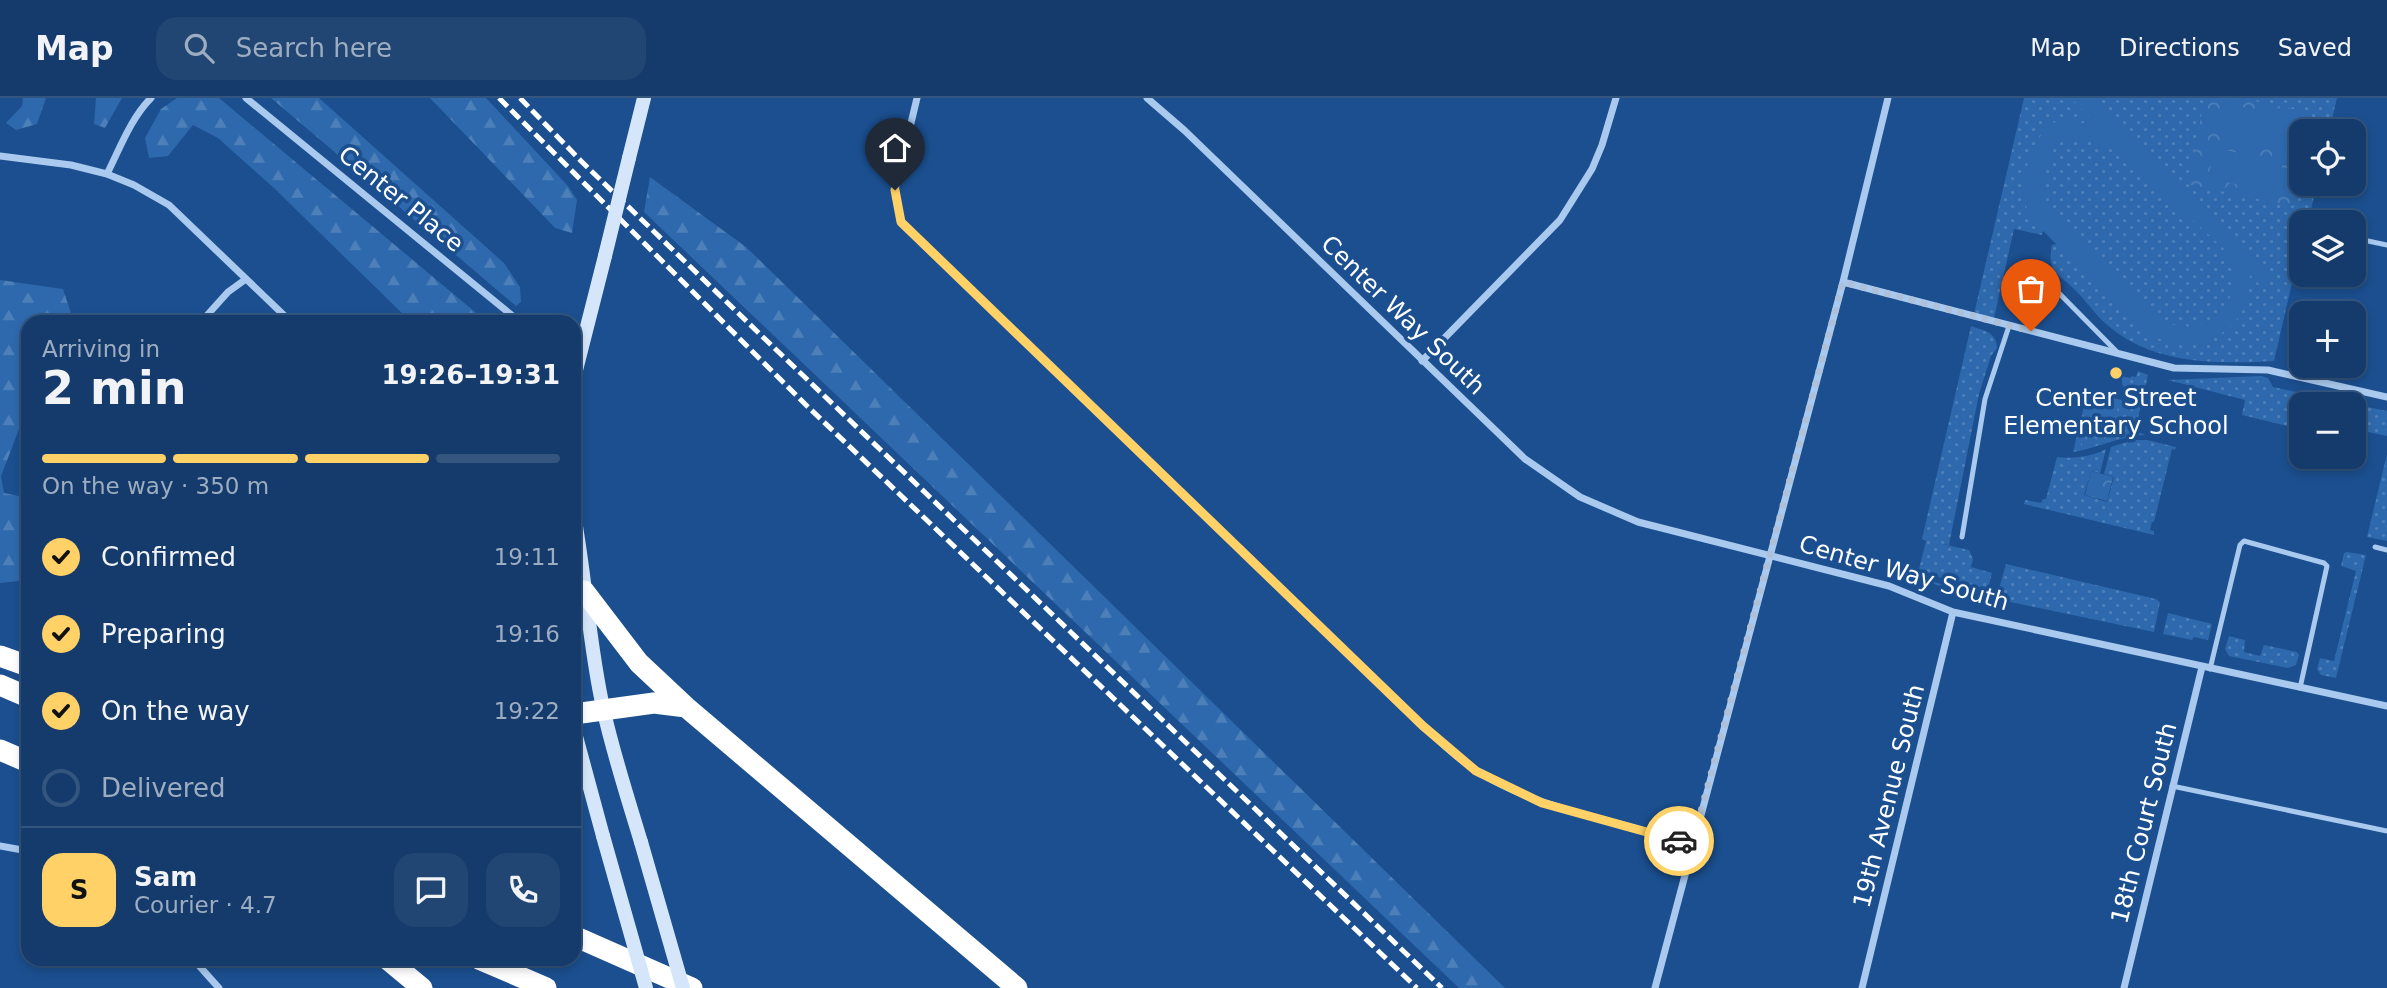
<!DOCTYPE html>
<html lang="en">
<head>
<meta charset="utf-8">
<style>
	body { margin:0; font-family:"DejaVu Sans",sans-serif; background:#214673; color:#f1f3f6; height:100vh; display:flex; flex-direction:column; font-size:26px; white-space:nowrap }
	* { box-sizing:border-box; margin:0 }
	p { font-size:23px; color:#9dadc1 }
	.icon { flex:none; width:38px; height:38px; fill:none; stroke:currentColor; stroke-width:2; stroke-linecap:round; stroke-linejoin:round }
	.map { position:relative; flex:1; overflow:hidden }
	.side { position:absolute; left:21px; top:217px; width:560px; height:651px; display:flex; flex-direction:column; background:#143b6b; border-radius:21px; box-shadow:0 4px 10px #0003,0 0 0 2px #33557e }
	.side>* { flex:none }
	.controls { position:absolute; left:2289px; top:21px; display:grid; gap:14px }
	.controls a { display:grid; place-items:center; width:77px; height:77px; border-radius:14px; background:#143b6b; box-shadow:0 4px 10px #0003,0 0 0 2px #33557e; font-size:35px }
	.pin { position:absolute; display:grid; place-items:center; width:60px; height:60px; color:#fff; margin:-72px -30px; border-radius:50% 50% 50% 0; rotate:-45deg; box-shadow:0 0 7px #0007 }
	.pin .icon { rotate:45deg }
	.courier { position:absolute; display:grid; place-items:center; width:70px; height:70px; margin:-35px; border:5px solid #ffd166; border-radius:50%; background:#fff; color:#222; box-shadow:0 2px 9px #0007 }
	.headline em { font-style:normal; font-weight:800 }
	.headline div { display:flex; flex-direction:column-reverse }
	.headline { display:flex; align-items:center; justify-content:space-between; height:119px; padding:0 21px }
	h1 { font-size:46px; font-weight:800; line-height:52px }
	.bar { display:grid; grid-template-columns:repeat(4,1fr); gap:10px 7px; align-content:center; height:84px; padding:0 21px }
	.bar i { height:9px; border-radius:5px; background:#33557e }
	.bar .selected { background:#ffd166 }
	.bar p { grid-column:span 4 }
	.line { display:flex; align-items:center; gap:18px; padding:0 21px; border-top:2px solid #33557e }
	.line div { flex:1 }
	.round { display:grid; place-items:center; flex:none; width:74px; height:74px; border-radius:21px; background:#214673 }
	ol { padding:0 21px; list-style:none }
	li { display:flex; align-items:center; gap:21px; height:77px }
	li p { margin-inline-start:auto }
	li .icon { padding:7px; border-radius:50%; background:#ffd166; color:#111; stroke-width:4 }
	li:last-child { color:#9dadc1 }
	li i { width:38px; height:38px; border:4px solid #33557e; border-radius:50% }
	header { display:flex; align-items:center; gap:42px; box-sizing:border-box; height:98px; padding:0 35px; background:#143b6b; border-bottom:2px solid #33557e }
	header strong { font-size:33px }
	nav { display:flex; gap:38px; margin-inline-start:auto; font-size:24px }
	.search { width:490px; height:63px; background:#214673; display:flex; align-items:center; gap:18px; box-sizing:border-box; padding:0 24px; border-radius:21px; color:#9dadc1; font-size:26px }
	.map>svg:first-child { display:block }
</style>
</head>
<body>
<header>
<strong>Map</strong>
<div class="search"><svg class="icon" aria-label="search" viewBox="0 0 24 24"><circle cx="10" cy="10" r="6"/><path d="M15 15l6 6"/></svg>Search here</div>
<nav><a>Map</a><a>Directions</a><a>Saved</a></nav>
</header>
<div class="map">
<svg width="2387" height="890" viewBox="0 0 2387 890">
	<defs>
		<pattern id="grass-dots" width="8" height="8" patternUnits="userSpaceOnUse" patternTransform="scale(1.75)"><rect width="8" height="8" fill="#2e69ad"/><path d="M2 2h.1M6 6h.1" fill="none" stroke="#4d80b9" stroke-width="1.8" stroke-linecap="round"/></pattern>
		<pattern id="forest-firs" width="22" height="20" patternUnits="userSpaceOnUse" patternTransform="scale(1.75)"><rect width="22" height="20" fill="#2e69ad"/><path d="M5 1l3.5 6h-7zM16 11l3.5 6h-7z" fill="#4d80b9"/></pattern>
		<pattern id="park-crowns" width="20" height="18" patternUnits="userSpaceOnUse" patternTransform="scale(1.75)"><rect width="20" height="18" fill="#2e69ad"/><path d="M2 6a3 3 0 1 1 6 0M12 15a3 3 0 1 1 6 0" fill="none" stroke="#4d80b9"/></pattern>
	</defs>
	<rect width="100%" height="100%" fill="#1b4f8f"/>
	<!-- grass -->
	<path fill="url(#grass-dots)" d="M2024,0H2337L2329,33H2301V86H2317L2308,124H2301V146L2274,263C2215,266 2151,267 2105,225C2094,215 2086,203 2076,193C2059,175 2046,175 2052,147L2057,146L2043,133L2042,137L2014,131L1994,220L1974,216Z
		M1971,228C1984,233 1997,234 1997,250L1991,258L1979,296L1949,447L1938,445L1969,452L1973,461L1971,469L1992,475L1986,498L1919,471L1926,443L1922,441Z
		M2138,273L2148,277L2143,300L2128,297L2122,286V278L2130,280L2132,278L2136,279Z
		M2261,278L2268,280L2273,289L2323,300L2321,306H2301L2299,331L2242,317L2245,302L2168,282Z
		M2088,292L2141,308L2135,332L2145,337C2120,338 2098,350 2073,354Z
		M2333,302L2387,313V338L2354,331V306H2332Z
		M2133,342H2147L2176,349L2175,352L2172,351L2154,424H2152L2150,432L2154,433V437L2024,406L2025,402L2041,405L2043,401H2046L2057,359C2070,361 2092,359 2106,351L2100,375L2091,373L2084,397L2107,404L2114,379L2104,376L2111,349Z
		M2387,356V443L2367,439Z
		M2347,454L2366,457L2336,580L2321,577L2317,571L2320,560L2334,563L2356,473L2341,468L2344,455Z
		M2006,466L2156,501L2160,504L2154,534L1996,501Z
		M1918,477L1985,504V506L1916,479Z
		M2168,515L2212,526L2208,542L2194,539L2192,542L2163,536Z
		M2229,538L2245,542L2244,554L2260,558L2264,547L2297,554L2299,557L2296,567L2288,570L2229,558L2225,551Z"/>
	<!-- forest -->
	<path fill="url(#forest-firs)" d="M23,0H46L37,26L16,32L6,25L22,8Z
		M96,0H122L105,30L94,26Z
		M177,0H219L487,224H411L274,90L218,40L193,27L168,58L149,60L145,40L161,11Z
		M271,0H319L504,165L520,189L521,204L516,208Z
		M430,0H486L568,88L577,102L572,135L555,130Z
		M650,79L746,149L1505,890H1459L644,114Z
		M0,182L63,191L74,224H28V308L1,378L4,395L28,400V482L0,485Z"/>
	<!-- park -->
	<path fill="url(#park-crowns)" d="M2205,0H2240L2312,15L2308,33H2301V67L2293,108L2187,86Z
		M2098,295L2115,301L2118,307L2117,317L2102,344L2081,352L2089,305L2092,299Z
		M2091,373L2113,379L2107,403L2085,397Z"/>
	<!-- pitch -->
	<path fill="#2e69ad" fill-rule="evenodd" d="M2071,0H2091L2271,176L2262,189L2250,177C2251,198 2243,220 2225,233C2206,247 2182,250 2160,241C2137,231 2117,205 2100,188C2081,169 2060,152 2043,132C2035,123 2025,111 2024,100C2021,82 2029,60 2037,44C2051,17 2065,20 2091,27L2093,23ZM2080,40L2094,43L2120,55L2224,151C2252,195 2214,244 2164,224L2057,123C2054,119 2049,114 2046,109C2035,90 2049,58 2059,43Z
		M2224,5L2292,20L2285,52L2217,37Z
		M2215,50L2283,64L2277,95L2208,80Z"/>
	<g fill="none" stroke-linecap="round" stroke-linejoin="round">
		<!-- lane -->
		<path stroke="#a9c9ee" stroke-width="5" d="M2354,140L2387,147
			M2046,182L2117,254
			M1962,439L1985,301L2009,228
			M2375,449L2387,452
			M2210,571L2240,447L2244,443L2324,465L2327,468L2300,590
			M2172,688L2387,733"/>
		<!-- street -->
		<path stroke="#a9c9ee" stroke-width="7" d="M246,0L520,224
			M917,0L895,92L901,124L1423,628C1440,643 1458,662 1477,673C1542,714 1620,722 1691,747
			M1147,0L1184,32L1525,361L1580,399L1638,424L1889,488L1953,514L2387,608
			M0,58L71,67L107,76L134,87L169,107L291,224
			M107,76C120,50 131,20 151,0
			M1843,184L2174,270L2268,272L2387,299
			M201,224L228,194L246,181
			M1422,263L1560,122L1592,71L1602,47L1616,0
			M0,748L28,753
			M193,861L219,890
			M1655,890L1843,184L1888,0
			M1862,890L1953,514
			M2124,890L2202,569"/>
		<!-- secondary -->
		<path stroke="#d6e6fa" stroke-width="14" d="M629,60L644,0
			M574,280L605,158
			M574,417C586,482 589,549 604,614C614,658 628,701 641,744
			M574,631L603,738"/>
		<!-- highway -->
		<path stroke="#fff" stroke-width="21" d="M584,493L639,565L686,609L1017,890
			M0,558L28,568
			M0,587L28,599
			M574,616L654,605L686,609
			M0,652L28,664
			M574,838L692,890
			M387,861L422,890
			M479,861L546,890"/>
		<!-- rail -->
		<path stroke="#fff" stroke-width="5" stroke-dasharray="12 5" stroke-linecap="butt" d="M499,0L805,306L1417,890
			M520,0L581,63L766,242L1442,890"/>
		<!-- secondary-bridge -->
		<path stroke="#d6e6fa" stroke-width="14" d="M605,158L629,60
			M603,738L646,890
			M641,744L683,890"/>
	</g>
	<g fill="none" stroke-linecap="round" stroke-linejoin="round">
		<!-- done -->
		<path stroke="#afc1d8" stroke-width="7" stroke-dasharray="0 12.6" d="M1679,743L1692,747L1843,184L2031,233"/>
		<!-- route -->
		<path stroke="#ffd166" stroke-width="9" d="M895,92L901,124L1423,628L1476,673L1542,705L1679,743"/>
	</g>
	<!-- markers -->
	<circle fill="#ffd166" stroke="#1b4f8f" stroke-width="2.5" cx="2116" cy="275" r="7"/>
	<g text-anchor="middle" stroke-width="7" stroke-linejoin="round" paint-order="stroke">
		<!-- street labels -->
		<g font-size="24" fill="#fff" stroke="#1b4f8f">
			<text transform="translate(401 101) rotate(39)" y="8">Center Place</text>
			<text transform="translate(1403 217) rotate(44)" y="8">Center Way South</text>
			<text transform="translate(1904 475) rotate(16)" y="8">Center Way South</text>
			<text transform="translate(1889 698) rotate(-76)" y="8">19th Avenue South</text>
			<text transform="translate(2144 725) rotate(-76)" y="8">18th Court South</text>
		</g>
		<!-- poi labels -->
		<g font-size="24" fill="#fff" stroke="#1b4f8f">
			<text x="2116" y="308">Center Street<tspan x="2116" dy="28">Elementary School</tspan></text>
		</g>
	</g>
</svg>
<div class="controls">
<a><svg class="icon" aria-label="locate" viewBox="0 0 24 24"><circle cx="12" cy="12" r="6"/><path d="M12 2v4M12 18v4M2 12h4M18 12h4"/></svg></a>
<a><svg class="icon" aria-label="layers" viewBox="0 0 24 24"><path d="M12 4l9 5-9 5-9-5zM3 14l9 5 9-5"/></svg></a>
<a>+</a>
<a>−</a>
</div>
<div class="pin" style="left:2031px;top:233px;background:#ea580c"><svg class="icon" aria-label="bag" viewBox="0 0 24 24"><path d="M5 8h14l-1 12H6zM9 8a3 3 0 0 1 6 0"/></svg></div>
<div class="pin" style="left:895px;top:92px;background:#1f2937"><svg class="icon" aria-label="home" viewBox="0 0 24 24"><path d="M3 11l9-7 9 7M6 9v11h12V9"/></svg></div>
<div class="courier" style="left:1679px;top:743px"><svg class="icon" aria-label="car" viewBox="0 0 24 24"><path d="M5 17H2v-5l4-1 3-4h7l3 4 3 1v5h-3M9 17h6M6 11h13"/><circle cx="7" cy="17" r="2"/><circle cx="17" cy="17" r="2"/></svg></div>
<section class="side">
<div class="headline"><div><h1>2 min</h1><p>Arriving in</p></div><em>19:26–19:31</em></div>
<div class="bar"><i class="selected"></i><i class="selected"></i><i class="selected"></i><i></i><p>On the way · 350 m</p></div>
<ol>
<li><svg class="icon" aria-label="check" viewBox="0 0 24 24"><path d="M5 12l5 5 9-10"/></svg>Confirmed<p>19:11</p></li>
<li><svg class="icon" aria-label="check" viewBox="0 0 24 24"><path d="M5 12l5 5 9-10"/></svg>Preparing<p>19:16</p></li>
<li><svg class="icon" aria-label="check" viewBox="0 0 24 24"><path d="M5 12l5 5 9-10"/></svg>On the way<p>19:22</p></li>
<li><i></i>Delivered</li>
</ol>
<div class="line" style="height:126px"><b class="round" style="background:#ffd166;color:#111">S</b><div><b>Sam</b><p>Courier · 4.7</p></div><a class="round"><svg class="icon" aria-label="chat" viewBox="0 0 24 24"><path d="M4 5h16v11H9l-5 4z"/></svg></a><a class="round"><svg class="icon" aria-label="phone" viewBox="0 0 24 24"><path d="M5 4h4l2 5-3 2q2 4 5 5l2-3 5 2v4C11 20 4 13 5 4z"/></svg></a></div>
</section>
</div>
</body>
</html>
